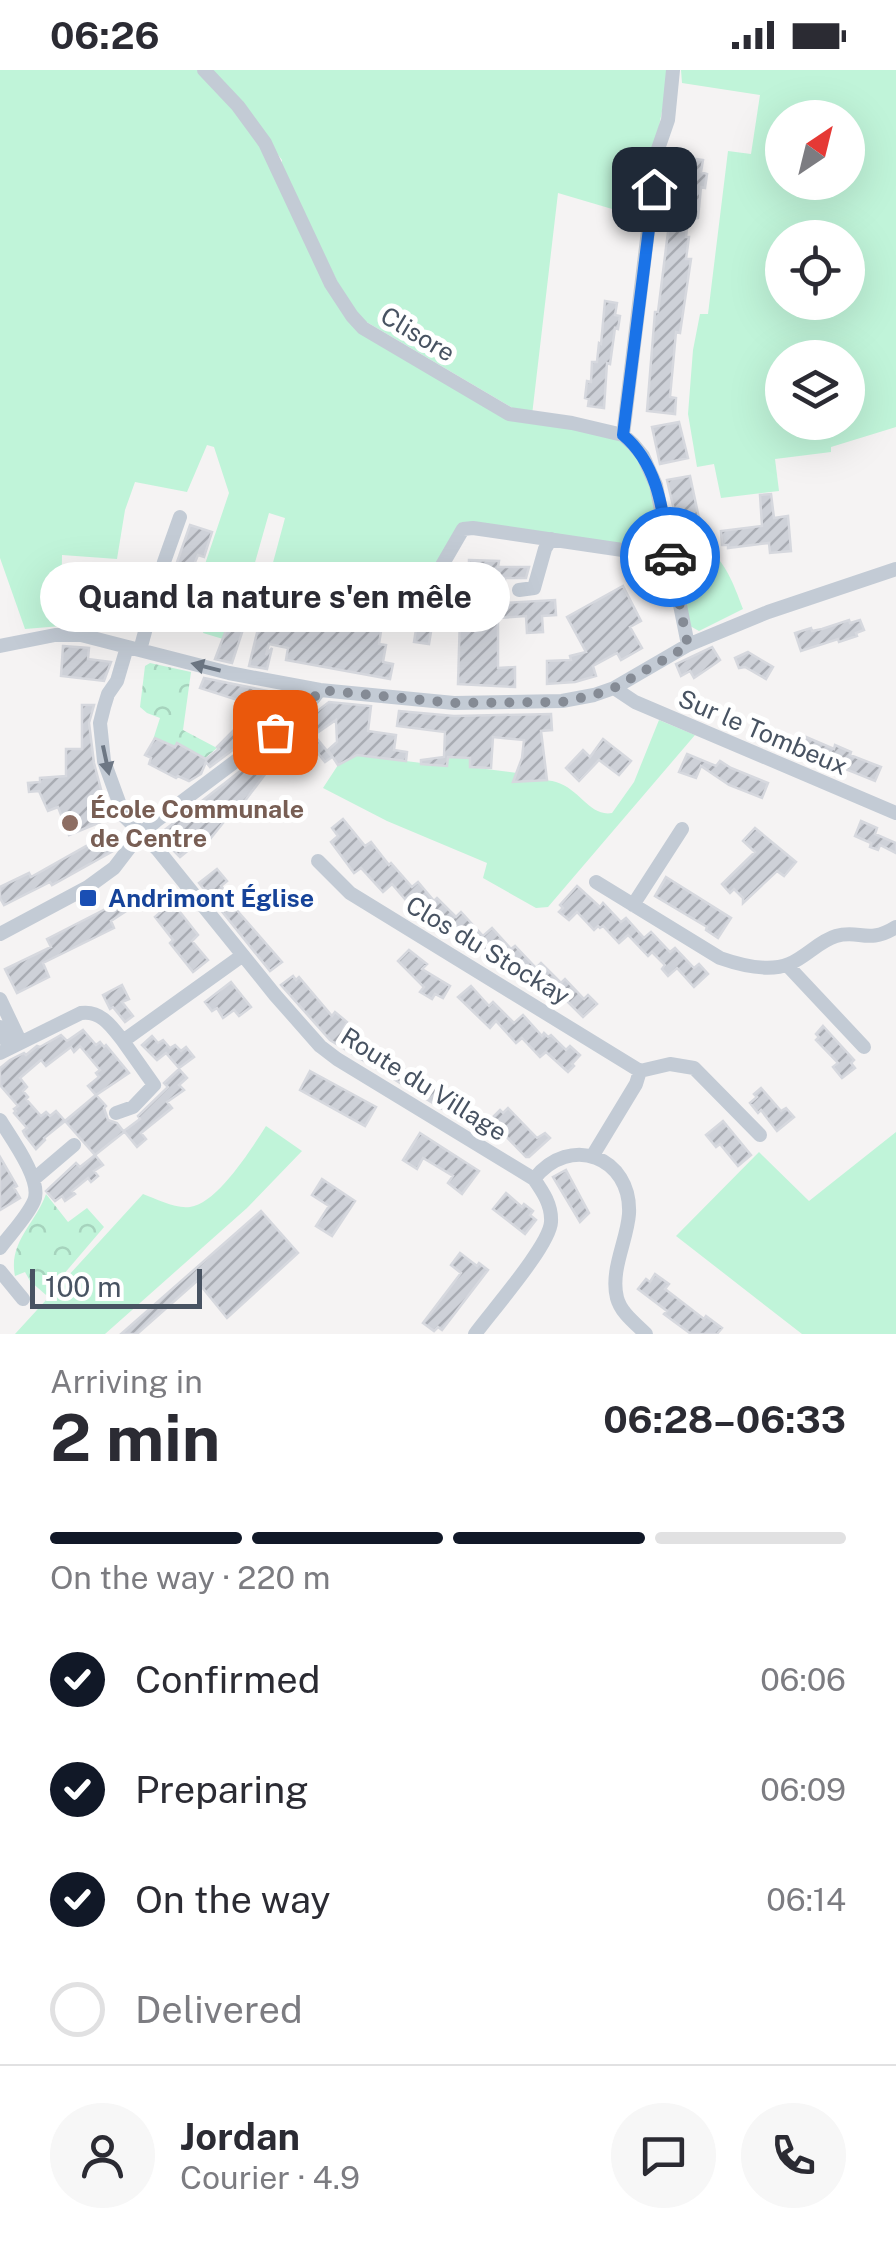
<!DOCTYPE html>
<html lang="en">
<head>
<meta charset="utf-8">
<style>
	body { margin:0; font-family:"Public Sans",sans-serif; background:#f7f7f7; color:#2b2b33; height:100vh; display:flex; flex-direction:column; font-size:38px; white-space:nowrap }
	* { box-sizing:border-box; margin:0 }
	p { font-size:32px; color:#7c7c81 }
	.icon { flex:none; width:55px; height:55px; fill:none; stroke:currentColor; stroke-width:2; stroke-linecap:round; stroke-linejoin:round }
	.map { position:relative; height:1264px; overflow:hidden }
	.panel { display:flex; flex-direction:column; background:#fff; flex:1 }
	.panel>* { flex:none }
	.needle { width:65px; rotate:35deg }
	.tools { position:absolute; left:765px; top:30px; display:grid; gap:20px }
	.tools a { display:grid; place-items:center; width:100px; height:100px; border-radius:50%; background:#fff; box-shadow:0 10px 40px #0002; font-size:50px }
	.scale { position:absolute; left:30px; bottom:25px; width:172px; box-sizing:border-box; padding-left:10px; border:5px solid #485362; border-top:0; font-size:28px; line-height:35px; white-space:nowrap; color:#485362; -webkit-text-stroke:8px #fff; paint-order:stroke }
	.pin { position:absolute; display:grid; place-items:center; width:85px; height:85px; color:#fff; margin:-42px; border-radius:20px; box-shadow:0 5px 15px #0006 }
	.courier { position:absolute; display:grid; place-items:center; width:100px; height:100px; margin:-50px; border:8px solid #1a73e8; border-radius:50%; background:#fff; color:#222; box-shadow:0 2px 12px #0007 }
	.bubble { position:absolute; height:70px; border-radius:35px; background:#fff; box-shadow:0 10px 40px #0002; font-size:32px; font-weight:700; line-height:70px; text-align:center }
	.headline em { font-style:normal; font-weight:700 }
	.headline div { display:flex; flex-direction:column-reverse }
	.headline { display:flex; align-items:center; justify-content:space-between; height:170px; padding:0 50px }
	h1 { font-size:65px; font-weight:700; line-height:75px }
	.bar { display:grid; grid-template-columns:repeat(4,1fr); gap:15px 10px; align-content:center; height:120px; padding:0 50px }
	.bar i { height:12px; border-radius:8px; background:#e1e1e2 }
	.bar .active { background:#111827 }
	.bar p { grid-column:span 4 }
	.line { display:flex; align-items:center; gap:25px; padding:0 50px; border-top:2px solid #e1e1e2 }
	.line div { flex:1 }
	.round { display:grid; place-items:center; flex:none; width:105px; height:105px; border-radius:52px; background:#f7f7f7 }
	ol { padding:0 50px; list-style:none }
	li { display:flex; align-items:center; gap:30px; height:110px }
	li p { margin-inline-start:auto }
	li .icon { padding:10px; border-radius:50%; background:#111827; color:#fff; stroke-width:4 }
	li:last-child { color:#7c7c81 }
	li i { width:55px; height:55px; border:5px solid #e1e1e2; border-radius:50% }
	.status { display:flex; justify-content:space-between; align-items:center; height:70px; padding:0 50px; background:#fff; direction:ltr }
	.status svg { height:28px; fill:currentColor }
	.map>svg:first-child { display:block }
</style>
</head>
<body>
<div class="status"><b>06:26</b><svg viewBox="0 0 49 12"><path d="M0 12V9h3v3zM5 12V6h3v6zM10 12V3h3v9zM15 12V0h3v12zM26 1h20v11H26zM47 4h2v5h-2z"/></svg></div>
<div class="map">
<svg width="896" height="1264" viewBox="0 0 896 1264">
	<defs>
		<pattern id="forest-crowns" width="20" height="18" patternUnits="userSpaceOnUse" patternTransform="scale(2.5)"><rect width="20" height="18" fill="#c0f4d9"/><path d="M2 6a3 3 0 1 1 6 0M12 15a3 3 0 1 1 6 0" fill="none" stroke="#a6d3bd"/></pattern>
		<pattern id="building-hatch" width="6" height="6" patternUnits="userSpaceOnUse" patternTransform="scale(2.5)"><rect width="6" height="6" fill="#ced1d8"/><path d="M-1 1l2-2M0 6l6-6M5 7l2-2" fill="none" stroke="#a9acb3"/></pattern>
	</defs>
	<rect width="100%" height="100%" fill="#f5f3f3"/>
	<!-- grass -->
	<path fill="#c0f4d9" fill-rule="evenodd" d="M0,0H197L253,62L355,258L501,346L613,366C655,390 657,438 664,482L462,452L427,510L347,497L341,534L298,525L300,513L279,507L271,500L285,448L269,443L254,496L250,495L237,540H234L223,569L203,563L208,544L174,532L184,503L201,506L229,423L214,377L207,375L187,422L135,412L125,440L117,489L62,485L61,556L25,559L0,488Z
		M207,0H668V11L651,97L646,149L558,123L532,345L516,340L353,244L281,96L282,90L233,26Z
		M681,0H896V357L831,377V382L775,389L779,421L721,428L714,394L697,397L688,344L693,280L700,244H708L728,81L751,84L760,25L682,13ZM782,48H848V112H782ZM782,168H848V232H782ZM782,288H848V352H782Z
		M704,474C726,493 733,512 743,539L699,561L690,556L679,498L684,487Z
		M659,650L695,665L548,837L536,838L483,808L487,793L387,751L323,718L338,695L357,685L446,696L448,687L470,688V697L517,703L514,712C527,711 543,708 556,712C580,719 590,747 612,743L634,712Z
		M266,1056L302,1081L247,1138L105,1264H15L143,1124C157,1129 175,1139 190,1137C217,1134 252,1078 266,1056Z
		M896,1062V1264H802L676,1166L759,1082L809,1131Z"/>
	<!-- forest -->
	<path fill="url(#forest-crowns)" d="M150,593L191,602L183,660L217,678L205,688L177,673L175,677L160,670L157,675L152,673L160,648L147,643L140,637L145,596Z
		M46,1124L68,1152L87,1138L104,1157L46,1225L30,1211L25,1202L15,1206C8,1172 36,1153 46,1124Z"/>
	<!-- building -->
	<path fill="url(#building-hatch)" stroke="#d6d8de" stroke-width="2.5" d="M677,86L703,90L701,102L707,104L705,118L701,117L698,148L688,149L686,167H689L686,189H691L680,263L676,262L670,327L676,328L675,344L647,341L655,242H658L672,130L683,131L687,104L675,102Z
		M605,231L617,233L615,245L620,246L618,259L615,258L610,294L607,293L604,338L588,336L589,329L585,328L587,311L591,312L592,292H597L599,273L601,274Z
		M679,352L688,388L660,394L652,357Z
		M690,406L700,453L678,457L667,410Z
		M771,424L774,448L788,446L791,481L770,483L769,473L728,478V475H722L721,461L762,456L760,425Z
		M190,455L212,462L204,487L198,485L191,502L184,498L177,521L168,518Z
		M469,490L499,491L498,497H529L526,508H505L504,533L555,530L556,545L542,546L543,562L527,563L526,546L498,548V598L515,597V617L458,614L460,547L468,545Z
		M144,494L152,496L137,551L133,550L130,544L136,525L125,522L130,504L139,507Z
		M250,494L264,499L263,503L301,513L298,525L322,529L318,553L338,557L347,497L421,510L420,520L415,530L426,531L428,535L435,537L429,574L414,572L418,547L384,542L379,574L386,575L383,592L393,594L390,609L286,590L288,578L269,574L266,585L272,578L267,599L249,596L262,542L250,538L232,593L215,589L234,539L237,540Z
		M623,516L641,551L630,557L642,578L621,590L617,583L593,596L596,606L575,612L547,614V591L571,590L570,586L586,582L567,547Z
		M849,550L850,553L860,550L864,560L856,563L857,566L839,572L838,569L801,581L795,563L811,558L812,561L822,559Z
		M63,576L89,578L88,589L111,592L104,611L61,606Z
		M712,577L720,590L716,593L694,608L690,601L681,606L676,594Z
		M748,582L773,597L766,609L745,597L739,598L735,588Z
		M204,608L297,627L298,631L210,697L206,692L201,704L189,711L178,706L176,708L149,694L151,688L145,685L155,668L175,677L177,673L206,689L219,679L217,677L242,652L239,651L244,642L240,639L244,632L200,618Z
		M329,632L371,636L368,661L396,665L394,680L407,682L406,691L357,685L338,695L328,680L337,672L336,650L314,665L332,687L325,692L308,671L269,699L238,740L235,738L202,779L196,774L180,787L158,765Z
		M82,635H94L89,653L94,693L103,727L105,726L113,747L69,765L58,737L48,741L39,721L29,722L28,713L40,712V708L66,706V679H82Z
		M399,641L454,646L551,644L552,660L541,661L547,710L513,712L522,688L524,670L493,667L491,698L470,697V688L448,687L447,696L421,694V690L444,687L445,662L397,656Z
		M806,667L834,679L835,675L851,682L850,685L881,697L875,711L801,681Z
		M603,669L631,691L619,705L599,690L579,711L566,698L583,680L590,687Z
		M687,684L716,696L720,691L731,698L768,713L762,728L729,715L701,696L696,708L679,702Z
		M343,749L365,776L371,772L389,795L391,793L412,817L418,812L434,831L437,828L456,847L461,842L483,866L492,858L511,879L515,876L536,898L541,893L561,913L565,909L584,929L588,925L597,934L583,947L564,928L560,932L541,912L537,917L517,897L511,903L489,880L486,883L467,862L462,868L441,846L432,855L411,836L392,814L383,822L361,798L354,803L331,772L338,766L332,758Z
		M861,751L877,758L875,764L896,773V783L880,775L878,780L870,777L871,773L855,766Z
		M755,758L796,792L784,806L777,801L743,833V828L734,819L730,823L722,814L755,782L743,771Z
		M104,766L113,781L52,815L50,812L4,835L0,828V817L29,803L31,807Z
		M217,799L227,811L221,816L237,835L234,837L282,892L270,901L199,813Z
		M666,807L731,848L718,868L706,860L707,857L655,826Z
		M577,816L600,837L603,833L621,852L626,848L644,868L651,862L670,882L675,878L694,898L699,894L708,904L694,917L677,898L668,906L662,899L665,895L652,882L648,886L628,865L619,873L603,856L600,858L598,856L594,860L577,842L569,850L559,842L563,838L560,835Z
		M125,829L131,838L111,851L114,858L43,893L49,907L17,923L5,899L51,877L47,869Z
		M172,832L198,865L192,871L208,890L193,902L170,873L173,870L155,847Z
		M409,880L427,894L422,899L450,916L443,928L435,924L432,929L420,922L424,917L398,891Z
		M293,906L296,910L299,907L332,946L335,942L347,952L343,960L375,980L374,982L394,996L396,994L417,1006L484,1049L477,1060L330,970L281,915Z
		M231,912L251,937L239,946L234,940L223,948L217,938L212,941L205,932Z
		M122,915L129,929L122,932L133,946L125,952L113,937L110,939L103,925Z
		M471,916L489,936L493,932L514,953L523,945L542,966L544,963L548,967L551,965L566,980L570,976L580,985L572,994L574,996L568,1002L546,982L540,987L522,968L516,973L496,951L490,958L458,927Z
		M823,956L854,990L851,993L855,998L842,1008L833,997L838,993L816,970L819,967L816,964Z
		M83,960L96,975L100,972L104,977L106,975L129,1003L96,1025L88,1016L99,1007L96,1003L100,1000L80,976L74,982L71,977L46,996L41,990L20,1008L27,1017L23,1021L28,1027L26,1029L41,1046L46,1042L50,1046L56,1041L65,1051L44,1068L45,1070L36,1079L25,1065L23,1061L27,1058L14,1043L16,1041L14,1039L18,1036L0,1015V998L10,990L24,983L26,985L37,976L40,977L61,965L67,971Z
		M152,966L158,973L163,970L170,978L175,975L181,981L186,977L194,987L179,998L166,983L157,990L142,975Z
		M179,999L187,1008L179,1015L184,1020L167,1032L172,1038L141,1063L146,1069L137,1077L124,1061L140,1049L138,1046L168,1017L164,1013Z
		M310,1001L376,1037L365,1056L300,1020Z
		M761,1018L781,1041L786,1038L794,1047L777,1061L761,1040L758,1043L750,1033L757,1027L754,1024Z
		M96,1025L106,1036L104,1038L108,1050L117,1053L124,1062L95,1085L65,1051Z
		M508,1038L537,1068L545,1063L550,1068L529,1087H526L490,1050L500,1040L503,1043Z
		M723,1051L751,1085L738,1096L720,1074L716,1077L706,1065Z
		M420,1063L479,1101L462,1124L448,1113L453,1106L423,1088L417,1099L403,1090Z
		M95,1085L103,1095L94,1101L98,1106L91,1112L88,1108L72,1121L75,1124L65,1131L62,1126L55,1131L46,1121L76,1093L80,1097Z
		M0,1087L17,1116L14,1118L20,1128L0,1140Z
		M566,1100L589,1143L580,1152L553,1107Z
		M322,1109L355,1131L332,1166L316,1156L329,1136L312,1125Z
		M506,1123L522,1137L524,1134L533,1141L530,1145L536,1150L525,1164L493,1139Z
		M261,1141L298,1183L227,1248L197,1211L137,1264H121Z
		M460,1183L477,1196L479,1193L488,1200L442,1260L438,1257L434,1261L423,1253L461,1203L451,1195Z
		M655,1204L669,1214L665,1219L704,1249L706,1246L722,1258L717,1264H691L664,1244L667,1241L638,1219L646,1209L650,1212Z"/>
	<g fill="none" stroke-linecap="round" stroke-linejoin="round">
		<!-- minor -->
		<path stroke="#c3cbd5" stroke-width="14" d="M204,0L238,36L265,73L331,214L352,246L363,258L509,344L572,353L623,365L633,374L643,386L656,415L688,575
			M623,365L658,79L668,50L673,0
			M519,520L534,518L545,479L551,469
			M436,527L430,516L463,459L473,458L670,487
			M0,576L55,565H81L229,603L320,620L454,633L562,631L594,625L614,618L688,575L768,542L896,499
			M127,577L117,611L108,624L104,637L100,653L104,691L124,746L158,780L275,925L320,976L337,989L534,1109C543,1122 552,1135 551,1152C550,1175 491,1242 475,1264
			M140,580L164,492L180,447
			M614,618L635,632L896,743
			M318,791L350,823L640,1001L670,994L694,998L760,1065
			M596,812L720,888C740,895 769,902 789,894C806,887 819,871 836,866C860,859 867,875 896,857
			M633,835L682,759
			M0,864L88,817L114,798L140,764L156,751L305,639L320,620
			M787,895L864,977
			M0,929L20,971
			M0,957L9,977
			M0,983L81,943C101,940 112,957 123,971L243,885
			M116,1043L133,1037L154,1015L123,971
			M0,1050C11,1068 43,1111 34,1131C27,1147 11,1163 0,1178
			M593,1085L636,1014L640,1001
			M34,1109L74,1075
			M534,1109C570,1063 632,1087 629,1144C627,1171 610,1200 617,1228C621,1243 635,1253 646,1264
			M0,1201L23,1229"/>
	</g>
	<!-- one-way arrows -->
	<defs><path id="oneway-solid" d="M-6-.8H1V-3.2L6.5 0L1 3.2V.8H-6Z" transform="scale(2.5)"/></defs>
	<g fill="#6d7784">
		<use href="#oneway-solid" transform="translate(206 597) rotate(-166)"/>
		<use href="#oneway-solid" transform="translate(106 690) rotate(78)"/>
	</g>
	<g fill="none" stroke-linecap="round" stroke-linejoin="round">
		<!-- done -->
		<path stroke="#858b95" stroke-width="10" stroke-dasharray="0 18" d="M275,662L305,639L320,620L454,633L562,632L594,625L614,618L688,576L670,487"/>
		<!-- route -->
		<path stroke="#1a73e8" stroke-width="12" d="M654,119L623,365C659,395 663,443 670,487"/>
	</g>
	<!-- markers -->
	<circle fill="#8d6e63" stroke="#fff" stroke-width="4" cx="70" cy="753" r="10"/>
	<rect fill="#1a4fb4" stroke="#fff" stroke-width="4" x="78" y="818" width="20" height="20" rx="5"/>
	<g text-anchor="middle" stroke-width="10" stroke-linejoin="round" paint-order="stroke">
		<!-- street labels -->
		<g font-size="25" fill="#485362" stroke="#fff">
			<text transform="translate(418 264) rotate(31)" y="9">Clisore</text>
			<text transform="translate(763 662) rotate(23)" y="9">Sur le Tombeux</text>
			<text transform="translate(488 880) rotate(31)" y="9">Clos du Stockay</text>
			<text transform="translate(424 1014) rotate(32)" y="9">Route du Village</text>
		</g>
		<!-- education labels -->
		<g font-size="25" font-weight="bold" fill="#785e54" stroke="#fff" text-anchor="start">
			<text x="90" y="748">École Communale<tspan x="90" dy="29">de Centre</tspan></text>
		</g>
		<!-- transit labels -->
		<g font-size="25" font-weight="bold" fill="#164399" stroke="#fff" text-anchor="start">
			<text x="108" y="837">Andrimont Église</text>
		</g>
	</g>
</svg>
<div class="tools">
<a><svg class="needle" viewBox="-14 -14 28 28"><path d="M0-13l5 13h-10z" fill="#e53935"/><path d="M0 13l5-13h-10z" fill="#7c7c81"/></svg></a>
<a><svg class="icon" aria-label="locate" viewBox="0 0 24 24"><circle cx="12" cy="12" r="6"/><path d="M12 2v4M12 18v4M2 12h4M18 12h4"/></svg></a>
<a><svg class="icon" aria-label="layers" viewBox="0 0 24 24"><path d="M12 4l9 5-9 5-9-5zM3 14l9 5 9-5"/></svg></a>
</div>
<div class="scale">100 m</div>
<div class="pin" style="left:275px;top:662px;background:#ea580c"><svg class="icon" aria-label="bag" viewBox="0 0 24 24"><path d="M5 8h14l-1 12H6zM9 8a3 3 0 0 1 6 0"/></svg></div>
<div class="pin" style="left:654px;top:119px;background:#1f2937"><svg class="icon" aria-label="home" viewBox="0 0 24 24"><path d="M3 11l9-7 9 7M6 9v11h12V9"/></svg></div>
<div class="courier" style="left:670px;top:487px"><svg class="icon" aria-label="car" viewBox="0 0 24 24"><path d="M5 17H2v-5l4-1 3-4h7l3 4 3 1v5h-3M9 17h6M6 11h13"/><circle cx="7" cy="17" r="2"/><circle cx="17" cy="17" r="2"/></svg></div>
<div class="bubble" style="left:40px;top:492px;width:470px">Quand la nature s'en mêle</div>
</div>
<section class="panel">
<div class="headline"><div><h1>2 min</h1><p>Arriving in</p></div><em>06:28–06:33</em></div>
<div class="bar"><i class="active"></i><i class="active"></i><i class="active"></i><i></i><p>On the way · 220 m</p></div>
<ol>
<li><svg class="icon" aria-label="check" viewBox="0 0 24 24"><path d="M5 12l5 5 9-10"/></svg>Confirmed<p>06:06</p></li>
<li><svg class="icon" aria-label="check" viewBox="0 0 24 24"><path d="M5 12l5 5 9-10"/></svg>Preparing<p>06:09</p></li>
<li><svg class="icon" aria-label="check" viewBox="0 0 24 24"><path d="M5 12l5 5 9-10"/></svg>On the way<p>06:14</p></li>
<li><i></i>Delivered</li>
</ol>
<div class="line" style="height:180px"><a class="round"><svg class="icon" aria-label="person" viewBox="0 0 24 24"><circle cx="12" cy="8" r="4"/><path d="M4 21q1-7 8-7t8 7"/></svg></a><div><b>Jordan</b><p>Courier · 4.9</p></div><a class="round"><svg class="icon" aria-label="chat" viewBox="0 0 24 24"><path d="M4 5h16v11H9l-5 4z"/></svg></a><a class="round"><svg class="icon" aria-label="phone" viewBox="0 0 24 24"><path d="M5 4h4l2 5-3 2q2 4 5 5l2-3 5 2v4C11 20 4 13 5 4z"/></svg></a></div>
</section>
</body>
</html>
